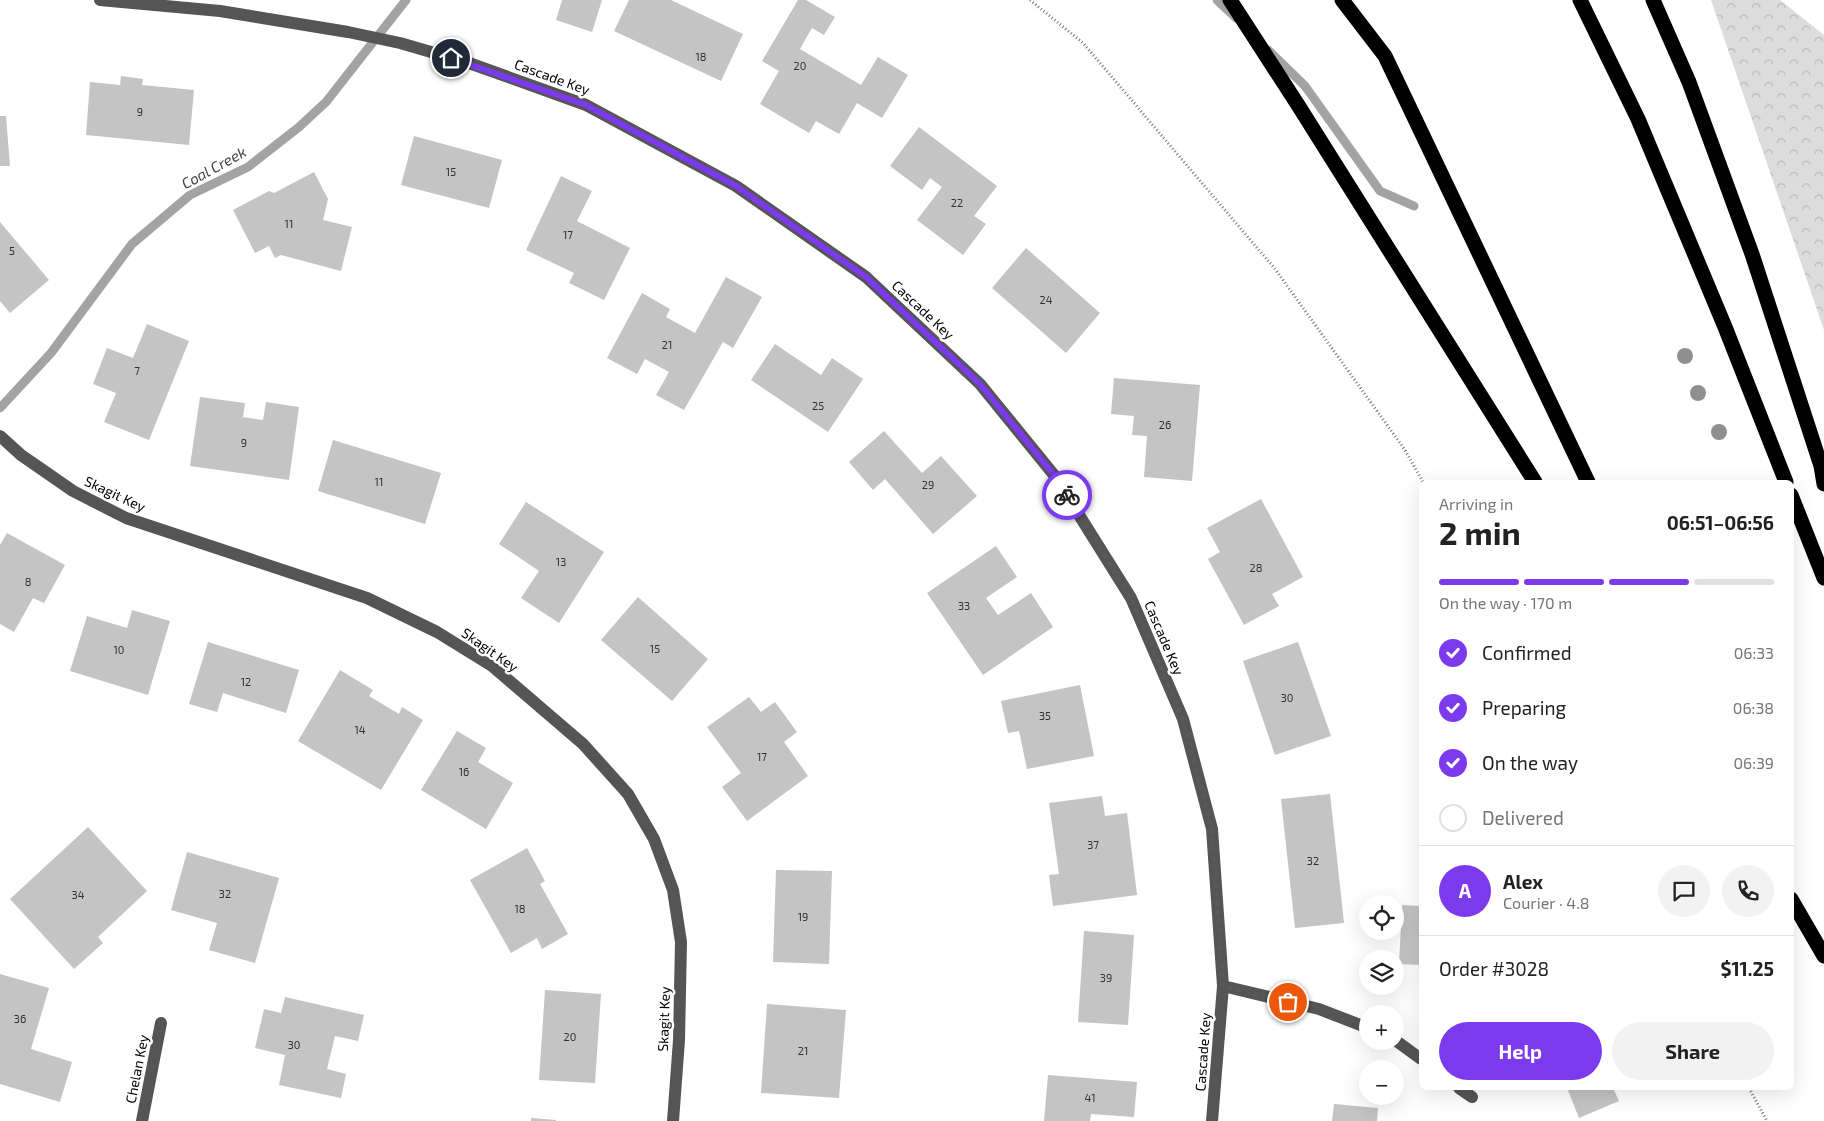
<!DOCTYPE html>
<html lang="en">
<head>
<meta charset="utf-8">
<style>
	body { margin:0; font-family:"Exo 2",sans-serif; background:#f2f2f2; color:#222; height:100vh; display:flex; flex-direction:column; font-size:19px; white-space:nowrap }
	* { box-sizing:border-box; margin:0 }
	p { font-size:16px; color:#767676 }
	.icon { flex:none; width:28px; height:28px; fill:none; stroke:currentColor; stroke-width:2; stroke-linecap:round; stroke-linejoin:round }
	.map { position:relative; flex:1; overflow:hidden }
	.sheet { position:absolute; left:1419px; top:480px; width:375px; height:610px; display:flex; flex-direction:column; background:#fff; border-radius:8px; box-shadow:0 5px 20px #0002 }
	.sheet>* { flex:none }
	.buttons { position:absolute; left:1359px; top:895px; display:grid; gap:10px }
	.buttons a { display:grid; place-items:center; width:45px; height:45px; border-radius:50%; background:#fff; box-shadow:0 5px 20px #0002; font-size:25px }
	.pin { position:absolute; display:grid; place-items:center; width:42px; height:42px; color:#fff; margin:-21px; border:2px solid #fff; border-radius:50%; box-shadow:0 1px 5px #0007 }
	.courier { position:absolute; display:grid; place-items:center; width:50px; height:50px; margin:-25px; border:4px solid #7c3aed; border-radius:50%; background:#fff; color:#222; box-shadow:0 1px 6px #0007 }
	.headline em { font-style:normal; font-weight:700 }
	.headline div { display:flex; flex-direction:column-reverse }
	.headline { display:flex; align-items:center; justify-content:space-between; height:85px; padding:0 20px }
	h1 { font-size:32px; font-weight:700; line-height:38px }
	.bar { display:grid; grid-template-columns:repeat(4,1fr); gap:8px 5px; align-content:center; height:60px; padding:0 20px }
	.bar i { height:6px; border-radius:4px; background:#e0e0e0 }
	.bar .selected { background:#7c3aed }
	.bar p { grid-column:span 4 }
	.line { display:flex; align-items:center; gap:12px; padding:0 20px; border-top:1px solid #e0e0e0 }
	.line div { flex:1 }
	.round { display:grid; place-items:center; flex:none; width:52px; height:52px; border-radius:26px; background:#f2f2f2 }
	ol { padding:0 20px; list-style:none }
	li { display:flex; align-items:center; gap:15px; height:55px }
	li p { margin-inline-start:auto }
	li .icon { padding:5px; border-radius:50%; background:#7c3aed; color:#fff; stroke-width:4 }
	li:last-child { color:#767676 }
	li i { width:28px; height:28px; border:2px solid #e0e0e0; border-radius:50% }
	.primary-button { display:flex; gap:10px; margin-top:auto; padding:10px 20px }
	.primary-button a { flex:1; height:58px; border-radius:30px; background:#7c3aed; color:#fff; font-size:20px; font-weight:700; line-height:58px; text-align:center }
	.primary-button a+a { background:#f2f2f2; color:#222 }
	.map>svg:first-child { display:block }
</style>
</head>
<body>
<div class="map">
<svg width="1824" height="1121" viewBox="0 0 1824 1121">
	<defs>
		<pattern id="forest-crowns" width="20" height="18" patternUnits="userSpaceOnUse" patternTransform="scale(1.25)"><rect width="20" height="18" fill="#dcdcdc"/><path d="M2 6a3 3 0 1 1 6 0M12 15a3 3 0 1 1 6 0" fill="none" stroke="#bbb"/></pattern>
	</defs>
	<rect width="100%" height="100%" fill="#fff"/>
	<!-- forest -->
	<path fill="url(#forest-crowns)" d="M1711,0H1780L1824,35V330Z"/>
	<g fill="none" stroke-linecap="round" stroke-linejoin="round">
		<!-- stream -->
		<path stroke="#a3a3a3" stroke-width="9" d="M1217,0L1236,18
			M1268,50L1305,86L1380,191L1414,206
			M0,408L51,353L132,244L190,195L248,167L299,127L326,102L406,0"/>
	</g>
	<!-- building -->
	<path fill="#c4c4c4" d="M562,0H602L592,32L556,20Z
		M629,0H671L743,34L721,81L614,31Z
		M798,0H806L835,17L824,35L812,28L800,49L861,85L878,57L908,75L882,118L857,103L839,134L816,121L809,133L760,104L779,71L762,61Z
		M121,76L143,79L142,85L194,90L189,145L86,135L90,82L120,85Z
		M0,116H6L10,166H0Z
		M919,127L997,186L974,216L986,224L963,255L917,220L942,187L930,178L922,190L890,166Z
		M414,136L502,160L489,208L401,185Z
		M314,172L328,199L323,220L352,227L341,271L281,255L275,258L269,246L255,253L233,210L269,191L274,193Z
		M561,176L592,191L577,221L630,248L604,300L569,283L574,273L526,250Z
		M0,222L49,280L10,313L0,301Z
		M1026,248L1100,313L1066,353L992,288Z
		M726,277L762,297L733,348L723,342L684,410L656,395L669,372L645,359L637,374L607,358L642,293L670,309L666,317L695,333Z
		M147,324L189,341L149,440L104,422L116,393L93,384L107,348L133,358Z
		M775,344L821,375L832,358L863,379L828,432L751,380Z
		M1114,378L1200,385L1192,481L1144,477L1147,436L1132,435L1134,416L1111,414Z
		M200,397L245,403L243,417L263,420L266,402L299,407L289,480L190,466Z
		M884,431L922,473L941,456L977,496L933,534L885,479L873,490L849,462Z
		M333,440L441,473L425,524L318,491Z
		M1261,499L1303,577L1272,594L1279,606L1244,625L1208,559L1220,552L1207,528Z
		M526,502L604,552L559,623L521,598L539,571L499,544Z
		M7,533L65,565L44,603L33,598L14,632L0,624V545Z
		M996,546L1017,577L986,598L998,615L1031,593L1053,627L983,675L927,593Z
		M638,597L708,659L672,701L601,640Z
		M132,610L170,621L148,695L70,671L87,616L127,628Z
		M208,642L299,670L286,713L223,693L217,712L189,704Z
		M1298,642L1331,736L1275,755L1243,661Z
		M340,670L373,690L369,696L399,714L402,707L423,720L381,790L298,741Z
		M1080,685L1094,756L1027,769L1019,731L1008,733L1001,701Z
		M749,697L761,712L775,702L797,732L784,742L808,776L747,821L722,787L741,773L707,727Z
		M457,731L486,748L478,762L513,783L486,829L421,790Z
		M1330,794L1344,923L1295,928L1281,799Z
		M1102,796L1105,816L1127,813L1137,895L1053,906L1049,875L1059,874L1049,803Z
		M88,827L147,891L98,937L103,943L74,969L10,899Z
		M527,848L545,881L540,884L568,934L542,949L537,938L511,953L470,880Z
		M187,852L279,878L255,963L209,950L217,923L171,910Z
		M776,870L832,871L829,964L773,962Z
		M1402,905L1421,906V965L1399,964Z
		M1084,931L1134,935L1128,1025L1078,1022Z
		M0,974L49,988L31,1049L72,1062L60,1102L0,1084Z
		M545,990L601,994L595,1083L539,1080Z
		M285,997L364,1015L358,1041L335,1036L327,1069L346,1074L341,1098L279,1085L285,1055L255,1048L264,1009L281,1013Z
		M767,1004L846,1010L839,1098L761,1093Z
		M1048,1075L1137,1082L1134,1117L1091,1114L1090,1121H1044Z
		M1567,1088H1613L1619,1101L1579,1118Z
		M1334,1104L1378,1108L1377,1121H1332Z
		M531,1118L556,1120V1121H531Z"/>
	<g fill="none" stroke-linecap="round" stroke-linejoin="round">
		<!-- path -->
		<path stroke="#777" stroke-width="3" stroke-dasharray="1 2.5" stroke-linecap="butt" d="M1030,0L1083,43L1275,269L1405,450L1423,482
			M1749,1088L1767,1121"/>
		<!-- minor -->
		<path stroke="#555" stroke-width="12" d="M100,0L220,11L348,32L400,43L469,63L586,105L736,186L866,277L980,384L1054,475L1131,598L1183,719L1212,829L1223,986L1212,1121
			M0,436L21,455L73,491L126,518L367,598L437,632L492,666L583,744L628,794L654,839L673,890L681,942L679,1040L673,1121
			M1223,986L1319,1009L1368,1028
			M1395,1040L1421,1059
			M1459,1088L1472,1097
			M142,1121L161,1023"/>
		<!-- highway -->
		<path stroke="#000" stroke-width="15" d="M1230,0L1298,105L1535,482
			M1342,0L1385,56L1588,482
			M1580,0L1638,119L1725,327L1786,482
			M1653,0L1689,82L1752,254L1821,466L1824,484
			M1791,495L1824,578
			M1791,899L1824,956"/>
	</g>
	<!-- trees -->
	<g fill="#8f8f8f">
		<circle cx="1685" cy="356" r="8"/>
		<circle cx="1698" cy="393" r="8"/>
		<circle cx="1719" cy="432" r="8"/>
	</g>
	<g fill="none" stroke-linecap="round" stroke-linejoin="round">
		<!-- done -->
		<path stroke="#595959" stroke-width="5" stroke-dasharray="0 9" d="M1067,495L1131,598L1183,719L1212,830L1223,986L1288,1002"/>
		<!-- route -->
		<path stroke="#7c3aed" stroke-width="6" d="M451,58L586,105L736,186L866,277L980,384L1054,475L1067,495"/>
	</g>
	<g text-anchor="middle" stroke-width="5" stroke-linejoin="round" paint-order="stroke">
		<!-- number labels -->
		<g font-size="11" fill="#313131">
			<text x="701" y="61">18</text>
			<text x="800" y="70">20</text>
			<text x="140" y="116">9</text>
			<text x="451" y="176">15</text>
			<text x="957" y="207">22</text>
			<text x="289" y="228">11</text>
			<text x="568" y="239">17</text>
			<text x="12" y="255">5</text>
			<text x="1046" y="304">24</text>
			<text x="667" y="349">21</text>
			<text x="137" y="375">7</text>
			<text x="818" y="410">25</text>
			<text x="1165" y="429">26</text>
			<text x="244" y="447">9</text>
			<text x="379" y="486">11</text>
			<text x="928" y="489">29</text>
			<text x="561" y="566">13</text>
			<text x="1256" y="572">28</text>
			<text x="28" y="586">8</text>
			<text x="964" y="610">33</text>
			<text x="655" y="653">15</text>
			<text x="119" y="654">10</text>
			<text x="246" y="686">12</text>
			<text x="1287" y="702">30</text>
			<text x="1045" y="720">35</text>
			<text x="360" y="734">14</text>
			<text x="762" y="761">17</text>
			<text x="464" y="776">16</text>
			<text x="1093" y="849">37</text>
			<text x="1313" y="865">32</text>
			<text x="225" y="898">32</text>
			<text x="78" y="899">34</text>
			<text x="520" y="913">18</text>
			<text x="803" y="921">19</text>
			<text x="1106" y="982">39</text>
			<text x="20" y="1023">36</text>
			<text x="570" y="1041">20</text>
			<text x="294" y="1049">30</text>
			<text x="803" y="1055">21</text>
			<text x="1090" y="1102">41</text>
		</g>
		<!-- street labels -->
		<g font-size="14" fill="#000" stroke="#fff">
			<text transform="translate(552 77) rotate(20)" y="5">Cascade Key</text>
			<text transform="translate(923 310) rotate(43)" y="5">Cascade Key</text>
			<text transform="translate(115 494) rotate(25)" y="5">Skagit Key</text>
			<text transform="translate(1164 638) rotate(67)" y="5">Cascade Key</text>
			<text transform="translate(490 650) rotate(35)" y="5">Skagit Key</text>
			<text transform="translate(664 1019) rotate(-88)" y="5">Skagit Key</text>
			<text transform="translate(1203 1052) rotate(-86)" y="5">Cascade Key</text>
			<text transform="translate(137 1069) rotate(-79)" y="5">Chelan Key</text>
		</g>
		<!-- water labels -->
		<g font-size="15" font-style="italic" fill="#444" stroke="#fff">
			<text transform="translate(214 168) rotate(-29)" y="5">Coal Creek</text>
		</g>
	</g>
</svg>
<div class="buttons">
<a><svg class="icon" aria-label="locate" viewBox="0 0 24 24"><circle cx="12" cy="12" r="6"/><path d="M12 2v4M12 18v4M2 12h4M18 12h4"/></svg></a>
<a><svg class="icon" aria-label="layers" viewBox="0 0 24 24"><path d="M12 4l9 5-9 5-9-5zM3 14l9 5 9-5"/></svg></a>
<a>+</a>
<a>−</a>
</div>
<div class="pin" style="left:1288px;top:1002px;background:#ea580c"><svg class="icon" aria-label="bag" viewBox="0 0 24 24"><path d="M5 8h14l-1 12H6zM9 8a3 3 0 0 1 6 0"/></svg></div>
<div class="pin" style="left:451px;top:58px;background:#1f2937"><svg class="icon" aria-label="home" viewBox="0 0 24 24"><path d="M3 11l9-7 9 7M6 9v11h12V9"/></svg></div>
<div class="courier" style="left:1067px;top:495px"><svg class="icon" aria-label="bike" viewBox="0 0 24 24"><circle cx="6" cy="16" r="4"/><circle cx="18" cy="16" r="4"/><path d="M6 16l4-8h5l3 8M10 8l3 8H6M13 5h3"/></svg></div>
<section class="sheet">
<div class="headline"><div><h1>2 min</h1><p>Arriving in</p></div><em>06:51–06:56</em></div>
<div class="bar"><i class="selected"></i><i class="selected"></i><i class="selected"></i><i></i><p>On the way · 170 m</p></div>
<ol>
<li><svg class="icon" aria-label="check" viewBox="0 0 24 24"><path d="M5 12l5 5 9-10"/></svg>Confirmed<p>06:33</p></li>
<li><svg class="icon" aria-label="check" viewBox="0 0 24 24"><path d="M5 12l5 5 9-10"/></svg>Preparing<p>06:38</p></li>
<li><svg class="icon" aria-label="check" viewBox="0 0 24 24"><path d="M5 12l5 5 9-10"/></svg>On the way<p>06:39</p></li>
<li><i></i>Delivered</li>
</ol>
<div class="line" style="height:90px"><b class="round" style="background:#7c3aed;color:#fff">A</b><div><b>Alex</b><p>Courier · 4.8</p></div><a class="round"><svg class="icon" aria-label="chat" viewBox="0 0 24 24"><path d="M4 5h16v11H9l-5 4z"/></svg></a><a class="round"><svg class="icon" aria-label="phone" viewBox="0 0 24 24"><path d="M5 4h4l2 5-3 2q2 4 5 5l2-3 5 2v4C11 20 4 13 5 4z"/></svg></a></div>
<div class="line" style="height:65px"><div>Order #3028</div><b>$11.25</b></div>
<div class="primary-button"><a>Help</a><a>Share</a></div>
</section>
</div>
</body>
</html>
